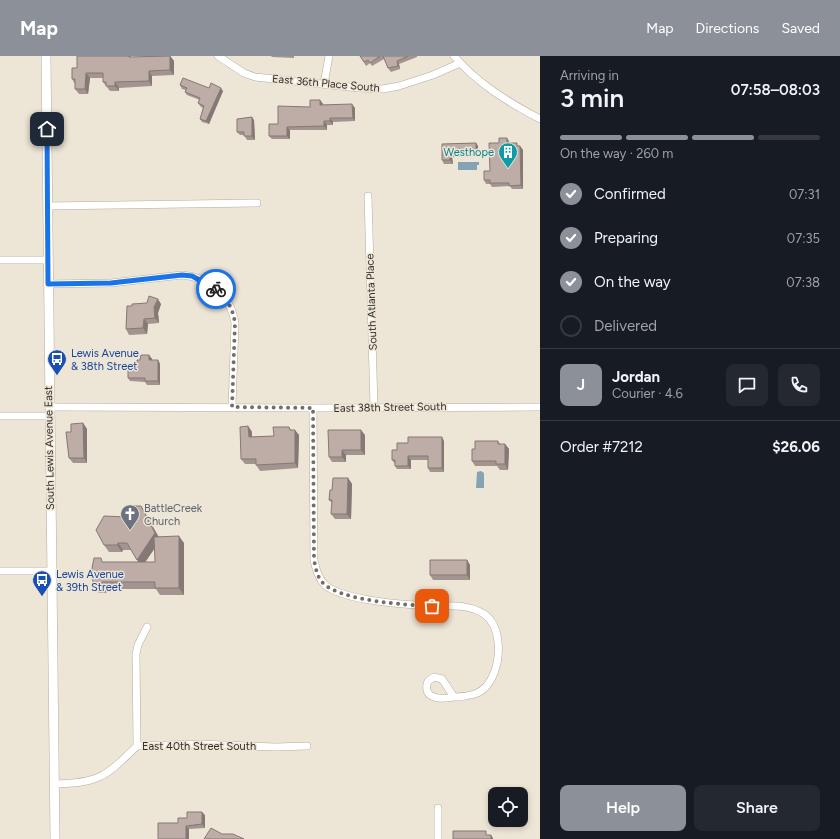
<!DOCTYPE html>
<html lang="en">
<head>
<meta charset="utf-8">
<style>
	body { margin:0; font-family:Figtree,sans-serif; background:#242831; color:#f1f3f6; height:100vh; display:flex; flex-direction:column; font-size:15px; white-space:nowrap }
	* { box-sizing:border-box; margin:0 }
	p { font-size:13px; color:#9ea1a6 }
	.icon { flex:none; width:22px; height:22px; fill:none; stroke:currentColor; stroke-width:2; stroke-linecap:round; stroke-linejoin:round }
	.map { position:relative; flex:1; overflow:hidden }
	.drawer { display:flex; flex-direction:column; background:#171b24; width:300px }
	.drawer>* { flex:none }
	.fabs { position:absolute; left:488px; top:731px; display:grid; gap:8px }
	.fabs a { display:grid; place-items:center; width:40px; height:40px; border-radius:8px; background:#171b24; box-shadow:0 2px 6px #0003; font-size:20px }
	.pin { position:absolute; display:grid; place-items:center; width:34px; height:34px; color:#fff; margin:-17px; border-radius:8px; box-shadow:0 2px 6px #0006 }
	.courier { position:absolute; display:grid; place-items:center; width:40px; height:40px; margin:-20px; border:3px solid #1a73e8; border-radius:50%; background:#fff; color:#222; box-shadow:0 1px 5px #0007 }
	.headline em { font-style:normal; font-weight:600 }
	.headline div { display:flex; flex-direction:column-reverse }
	.headline { display:flex; align-items:center; justify-content:space-between; height:68px; padding:0 20px }
	h1 { font-size:26px; font-weight:600; line-height:30px }
	.bar { display:grid; grid-template-columns:repeat(4,1fr); gap:6px 4px; align-content:center; height:48px; padding:0 20px }
	.bar i { height:5px; border-radius:3px; background:#363941 }
	.bar .selected { background:#8c9099 }
	.bar p { grid-column:span 4 }
	.line { display:flex; align-items:center; gap:10px; padding:0 20px; border-top:1px solid #363941 }
	.line div { flex:1 }
	.round { display:grid; place-items:center; flex:none; width:42px; height:42px; border-radius:8px; background:#242831 }
	ol { padding:0 20px; list-style:none }
	li { display:flex; align-items:center; gap:12px; height:44px }
	li p { margin-inline-start:auto }
	li .icon { padding:4px; border-radius:50%; background:#8c9099; color:#fff; stroke-width:4 }
	li:last-child { color:#9ea1a6 }
	li i { width:22px; height:22px; border:2px solid #363941; border-radius:50% }
	.button { display:flex; gap:8px; margin-top:auto; padding:8px 20px }
	.button a { flex:1; height:46px; border-radius:8px; background:#8c9099; color:#fff; font-size:16px; font-weight:600; line-height:46px; text-align:center }
	.button a+a { background:#242831; color:#f1f3f6 }
	header { display:flex; align-items:center; gap:24px; box-sizing:border-box; height:56px; padding:0 20px; background:#8c9099; color:#fff }
	header strong { font-size:19px }
	nav { display:flex; gap:22px; margin-inline-start:auto; font-size:14px }
	main { display:flex; flex:1; min-height:0 }
	.map>svg:first-child { display:block }
</style>
</head>
<body>
<header>
<strong>Map</strong>
<nav><a>Map</a><a>Directions</a><a>Saved</a></nav>
</header>
<main>
<div class="map">
<svg width="540" height="783" viewBox="0 0 540 783">
	<rect width="100%" height="100%" fill="#ede5d6"/>
	<!-- water -->
	<path fill="#85a3b5" d="M458,106H479V109H477V114H458Z
		M481,415L484,417V432H476L477,416Z"/>
	<g fill="none" stroke-linecap="round" stroke-linejoin="round">
		<defs>
			<path id="street" d="M218,0L244,17L255,21L359,32L383,33L399,30L433,19L460,7
				M454,0C478,28 508,46 540,63
				M324,28L329,0
				M368,140L374,351
				M48,150L257,147
				M0,204H48
				M48,228L111,227L182,219C209,221 231,240 235,267L232,351
				M49,351L313,352L540,351
				M313,352L314,504C316,513 318,522 325,529C344,545 408,549 434,550C450,550 469,548 484,558C493,564 497,575 498,586C500,604 494,631 475,638C468,640 461,641 454,641C446,642 437,644 430,639C426,636 426,630 428,625L434,621L442,623L454,641
				M0,360H49
				M0,515H51
				M137,690L136,598L138,589L147,571
				M54,728C100,727 105,721 137,690L199,688L276,691L307,690
				M438,752V783"/>
			<path id="secondary" d="M46,0L55,783"/>
		</defs>
		<!-- street casing -->
		<use href="#street" stroke="#b5ad9e" stroke-width="8"/>
		<!-- secondary casing -->
		<use href="#secondary" stroke="#b5ad9e" stroke-width="10"/>
		<!-- street -->
		<use href="#street" stroke="#fff" stroke-width="7"/>
		<!-- secondary -->
		<use href="#secondary" stroke="#fff" stroke-width="9"/>
	</g>
	<!-- wall -->
	<path fill="#a39490" fill-rule="evenodd" d="M77,0H131V1L170,0L174,5V19L152,20V30L119,32V35H110L103,26V22H90L88,38H79L75,33V28L72,23L77,12Z
		M271,0H294V2L272,1Z
		M360,0H417V1L399,8L400,13L391,16L388,12L384,3L372,10L370,7L366,10Z
		M180,29L209,32L223,35L209,68L202,66L200,63L203,52L201,51L198,47L200,44L187,39L185,36L186,34L182,33Z
		M320,44L323,48V49L355,52V65L333,66V69H327V74H290V83H272L269,80L278,68L310,51Z
		M254,64L255,84H247L244,79H240L237,76Z
		M509,85V87L520,90L523,94V133H512L510,130L492,131L490,128H486L484,124L490,115L499,87Z
		M476,87L478,90V100L452,101L453,108H444L442,104V88Z
		M161,248L158,257L159,267L148,268L147,278L129,279L126,273Z
		M149,299L152,303V304H158L160,308V329H147L145,326L130,325L128,322L140,304Z
		M83,367L87,373V407H73L69,402L71,376Z
		M248,370L252,376V381L274,380L289,371L291,374L299,379L298,412L260,415L256,409V408H245L241,403Z
		M365,379V399H346V406H332L329,401Z
		M444,385V416H430L428,412V404H411V413H397L395,410V408L392,404L397,394L408,387Z
		M498,385L500,388H505L509,393L508,414H500L497,410H475L472,405L475,393Z
		M348,422L352,428L351,463H335L331,458L332,447L329,444L332,434Z
		M141,450L145,457L159,481L184,487V539H160L156,533H107L106,537H99L94,530L104,506H139L131,494H123L122,496H109L104,489L127,461ZM155,492V506H145Z
		M467,504L470,509V524H433L430,519Z
		M205,759V772L189,773V783L178,767L187,762Z"/>
	<!-- shaded-wall -->
	<path fill="#857875" d="M170,0L174,5V19L170,14Z
		M397,5L399,8L400,13L398,10Z
		M149,15L152,20V30L149,25Z
		M86,17L90,22L88,38L85,33Z
		M115,26L119,32V35L115,30Z
		M221,32L223,35L209,68L206,65Z
		M320,44L323,48V52L320,49Z
		M352,48L355,52V65L353,62Z
		M252,61L254,64L255,84L252,80Z
		M330,62L333,66V69L330,65Z
		M324,65L327,69V74L324,70Z
		M287,71L290,74V83L287,80Z
		M507,82L509,85V91L507,87Z
		M476,87L478,90V100L476,97Z
		M520,90L523,94V133L521,129Z
		M450,97L452,101L453,108L450,104Z
		M158,243L161,248L158,257L159,267L155,262L154,251Z
		M144,263L148,268L147,278L143,272Z
		M149,299L152,303V308L149,304Z
		M158,304L160,308V329L158,325Z
		M83,367L87,373V407L84,402Z
		M248,370L252,376V386L249,381Z
		M295,374L299,379L298,412L295,407Z
		M361,374L365,379V399L361,394Z
		M442,381L444,385V416L442,412Z
		M505,388L509,393L508,414L505,408Z
		M342,394L346,399V406L342,401Z
		M408,400L411,404V413L408,410Z
		M348,422L352,428L351,463L347,458Z
		M141,450L145,457L160,484L142,511L137,504Z
		M179,480L184,487V539L179,532Z
		M118,487L123,494L122,496L117,489Z
		M467,504L470,509V524L467,519Z
		M102,526L107,533L106,537L101,530Z
		M202,756L205,759V772L202,768Z
		M186,770L189,773V783H186Z
		M491,779L493,782V783H491Z"/>
	<!-- building -->
	<path fill="#beaca7" stroke="#857875" d="M77,0H129V1L170,0V14L149,15V25L115,26V30H106V26H103V17H86L85,33H75V23H72V12H77Z
		M360,0H380L370,7L368,4L364,6Z
		M383,0H408L397,5L398,10L388,12Z
		M183,22L209,32L211,27L221,32L206,65L200,63L204,50L198,47L200,42L185,36L187,32L180,29Z
		M310,44H320V49L352,48L353,62H330V65H324V70L287,71V80H269V68H278V50L310,51Z
		M252,61V80H244V76H237V63Z
		M499,82H507V87H517V90H520L521,129L509,130V127H490V124H484V115H490L489,87H499Z
		M476,87V97H450V104H442V88Z
		M149,240L158,243L154,251L155,262L144,263L143,272L126,273L127,250H132V248L147,247Z
		M141,299H149V304H158V325H145V322H128V308H137V304H140Z
		M83,367L84,402H69L66,376H71V368Z
		M248,370L249,381L274,380L273,371H289L290,374H295V407L256,409V403H241L240,371Z
		M328,374H361V394H342V401H329Z
		M408,381H442V412H428V400H408V410H395V404H392V394H397V387H408Z
		M475,385H498V388H505V408H496V405H472V393H475Z
		M333,422H348L347,458H331L332,444H329L330,434H332Z
		M133,450H141L155,477L137,504L127,487H118L117,489H104L96,474L104,460L127,461Z
		M179,480V532H155V526H102L101,530H94L91,517L94,502H101L102,506H155L154,481Z
		M430,504H467V519H430Z
		M187,756H202V768L186,770V783H158V767H178V762H187Z
		M211,772L222,778H233L244,783H204Z
		M453,775H486V779H491V783H453Z"/>
	<g fill="none" stroke-linecap="round" stroke-linejoin="round">
		<!-- done -->
		<path stroke="#746f66" stroke-width="4" stroke-dasharray="0 7.2" d="M216,233C227,242 233,253 235,267L232,351L313,352L314,504C316,513 317,521 323,527C341,545 406,549 432,550"/>
		<!-- route -->
		<path stroke="#1a73e8" stroke-width="5" d="M47,73L48,228L111,227L182,219L192,220L216,233"/>
	</g>
	<!-- icons -->
	<defs>
		<symbol id="building-pin" viewBox="-11 -11 22 30"><path d="M0 17L-7.5 6A9.5 9.5 0 1 1 7.5 6Z" fill="#0f9aa8" stroke="#ede5d6"/><path d="M-4-6H4V6H1V3H-1V6H-4ZM-2.5-4.3h1.7v1.8h-1.7ZM.8-4.3h1.7v1.8H.8ZM-2.5-1h1.7V.8h-1.7ZM.8-1h1.7V.8H.8Z" fill="#fff"/></symbol>
		<symbol id="bus-pin" viewBox="-11 -11 22 30"><path d="M0 17L-7.5 6A9.5 9.5 0 1 1 7.5 6Z" fill="#1a4fb4" stroke="#ede5d6"/><path d="M-5-6H5V4H4V6H2V4H-2V6H-4V4H-5ZM-3.5-4V0h7V-4ZM-3.5 1.2v1.5H-2V1.2ZM2 1.2v1.5H3.5V1.2Z" fill="#fff"/></symbol>
		<symbol id="church-pin" viewBox="-11 -11 22 30"><path d="M0 17L-7.5 6A9.5 9.5 0 1 1 7.5 6Z" fill="#6b7280" stroke="#ede5d6"/><path d="M-1.2-6h2.4v3.5h3.3v2.4h-3.3V6h-2.4V-.1h-3.3v-2.4h3.3Z" fill="#fff"/></symbol>
	</defs>
	<g fill-rule="evenodd">
		<use href="#building-pin" x="497" y="85" width="22" height="30"/>
		<use href="#bus-pin" x="46" y="292" width="22" height="30"/>
		<use href="#church-pin" x="119" y="447" width="22" height="30"/>
		<use href="#bus-pin" x="31" y="513" width="22" height="30"/>
	</g>
	<g text-anchor="middle" stroke-width="3" stroke-linejoin="round" paint-order="stroke">
		<!-- street labels -->
		<g font-size="11" fill="#33302a" stroke="#ede5d6">
			<text transform="translate(326 27) rotate(5)" y="4">East 36th Place South</text>
			<text transform="translate(371 246) rotate(-92)" y="4">South Atlanta Place</text>
			<text transform="translate(390 351) rotate(-1)" y="4">East 38th Street South</text>
			<text transform="translate(49 392) rotate(-91)" y="4">South Lewis Avenue East</text>
			<text x="199" y="694">East 40th Street South</text>
		</g>
		<!-- culture labels -->
		<g font-size="11" fill="#0d838f" stroke="#ede5d6" text-anchor="end">
			<text x="494" y="100">Westhope</text>
		</g>
		<!-- transit labels -->
		<g font-size="11" fill="#164399" stroke="#ede5d6" text-anchor="start">
			<text x="71" y="301">Lewis Avenue<tspan x="71" dy="13">&amp; 38th Street</tspan></text>
			<text x="56" y="522">Lewis Avenue<tspan x="56" dy="13">&amp; 39th Street</tspan></text>
		</g>
		<!-- worship labels -->
		<g font-size="11" fill="#5b616d" stroke="#ede5d6" text-anchor="start">
			<text x="144" y="456">BattleCreek<tspan x="144" dy="13">Church</tspan></text>
		</g>
	</g>
</svg>
<div class="fabs">
<a><svg class="icon" aria-label="locate" viewBox="0 0 24 24"><circle cx="12" cy="12" r="6"/><path d="M12 2v4M12 18v4M2 12h4M18 12h4"/></svg></a>
</div>
<div class="pin" style="left:432px;top:550px;background:#ea580c"><svg class="icon" aria-label="bag" viewBox="0 0 24 24"><path d="M5 8h14l-1 12H6zM9 8a3 3 0 0 1 6 0"/></svg></div>
<div class="pin" style="left:47px;top:73px;background:#1f2937"><svg class="icon" aria-label="home" viewBox="0 0 24 24"><path d="M3 11l9-7 9 7M6 9v11h12V9"/></svg></div>
<div class="courier" style="left:216px;top:233px"><svg class="icon" aria-label="bike" viewBox="0 0 24 24"><circle cx="6" cy="16" r="4"/><circle cx="18" cy="16" r="4"/><path d="M6 16l4-8h5l3 8M10 8l3 8H6M13 5h3"/></svg></div>
</div>
<section class="drawer">
<div class="headline"><div><h1>3 min</h1><p>Arriving in</p></div><em>07:58–08:03</em></div>
<div class="bar"><i class="selected"></i><i class="selected"></i><i class="selected"></i><i></i><p>On the way · 260 m</p></div>
<ol>
<li><svg class="icon" aria-label="check" viewBox="0 0 24 24"><path d="M5 12l5 5 9-10"/></svg>Confirmed<p>07:31</p></li>
<li><svg class="icon" aria-label="check" viewBox="0 0 24 24"><path d="M5 12l5 5 9-10"/></svg>Preparing<p>07:35</p></li>
<li><svg class="icon" aria-label="check" viewBox="0 0 24 24"><path d="M5 12l5 5 9-10"/></svg>On the way<p>07:38</p></li>
<li><i></i>Delivered</li>
</ol>
<div class="line" style="height:72px"><b class="round" style="background:#8c9099;color:#fff">J</b><div><b>Jordan</b><p>Courier · 4.6</p></div><a class="round"><svg class="icon" aria-label="chat" viewBox="0 0 24 24"><path d="M4 5h16v11H9l-5 4z"/></svg></a><a class="round"><svg class="icon" aria-label="phone" viewBox="0 0 24 24"><path d="M5 4h4l2 5-3 2q2 4 5 5l2-3 5 2v4C11 20 4 13 5 4z"/></svg></a></div>
<div class="line" style="height:52px"><div>Order #7212</div><b>$26.06</b></div>
<div class="button"><a>Help</a><a>Share</a></div>
</section>
</main>
</body>
</html>
